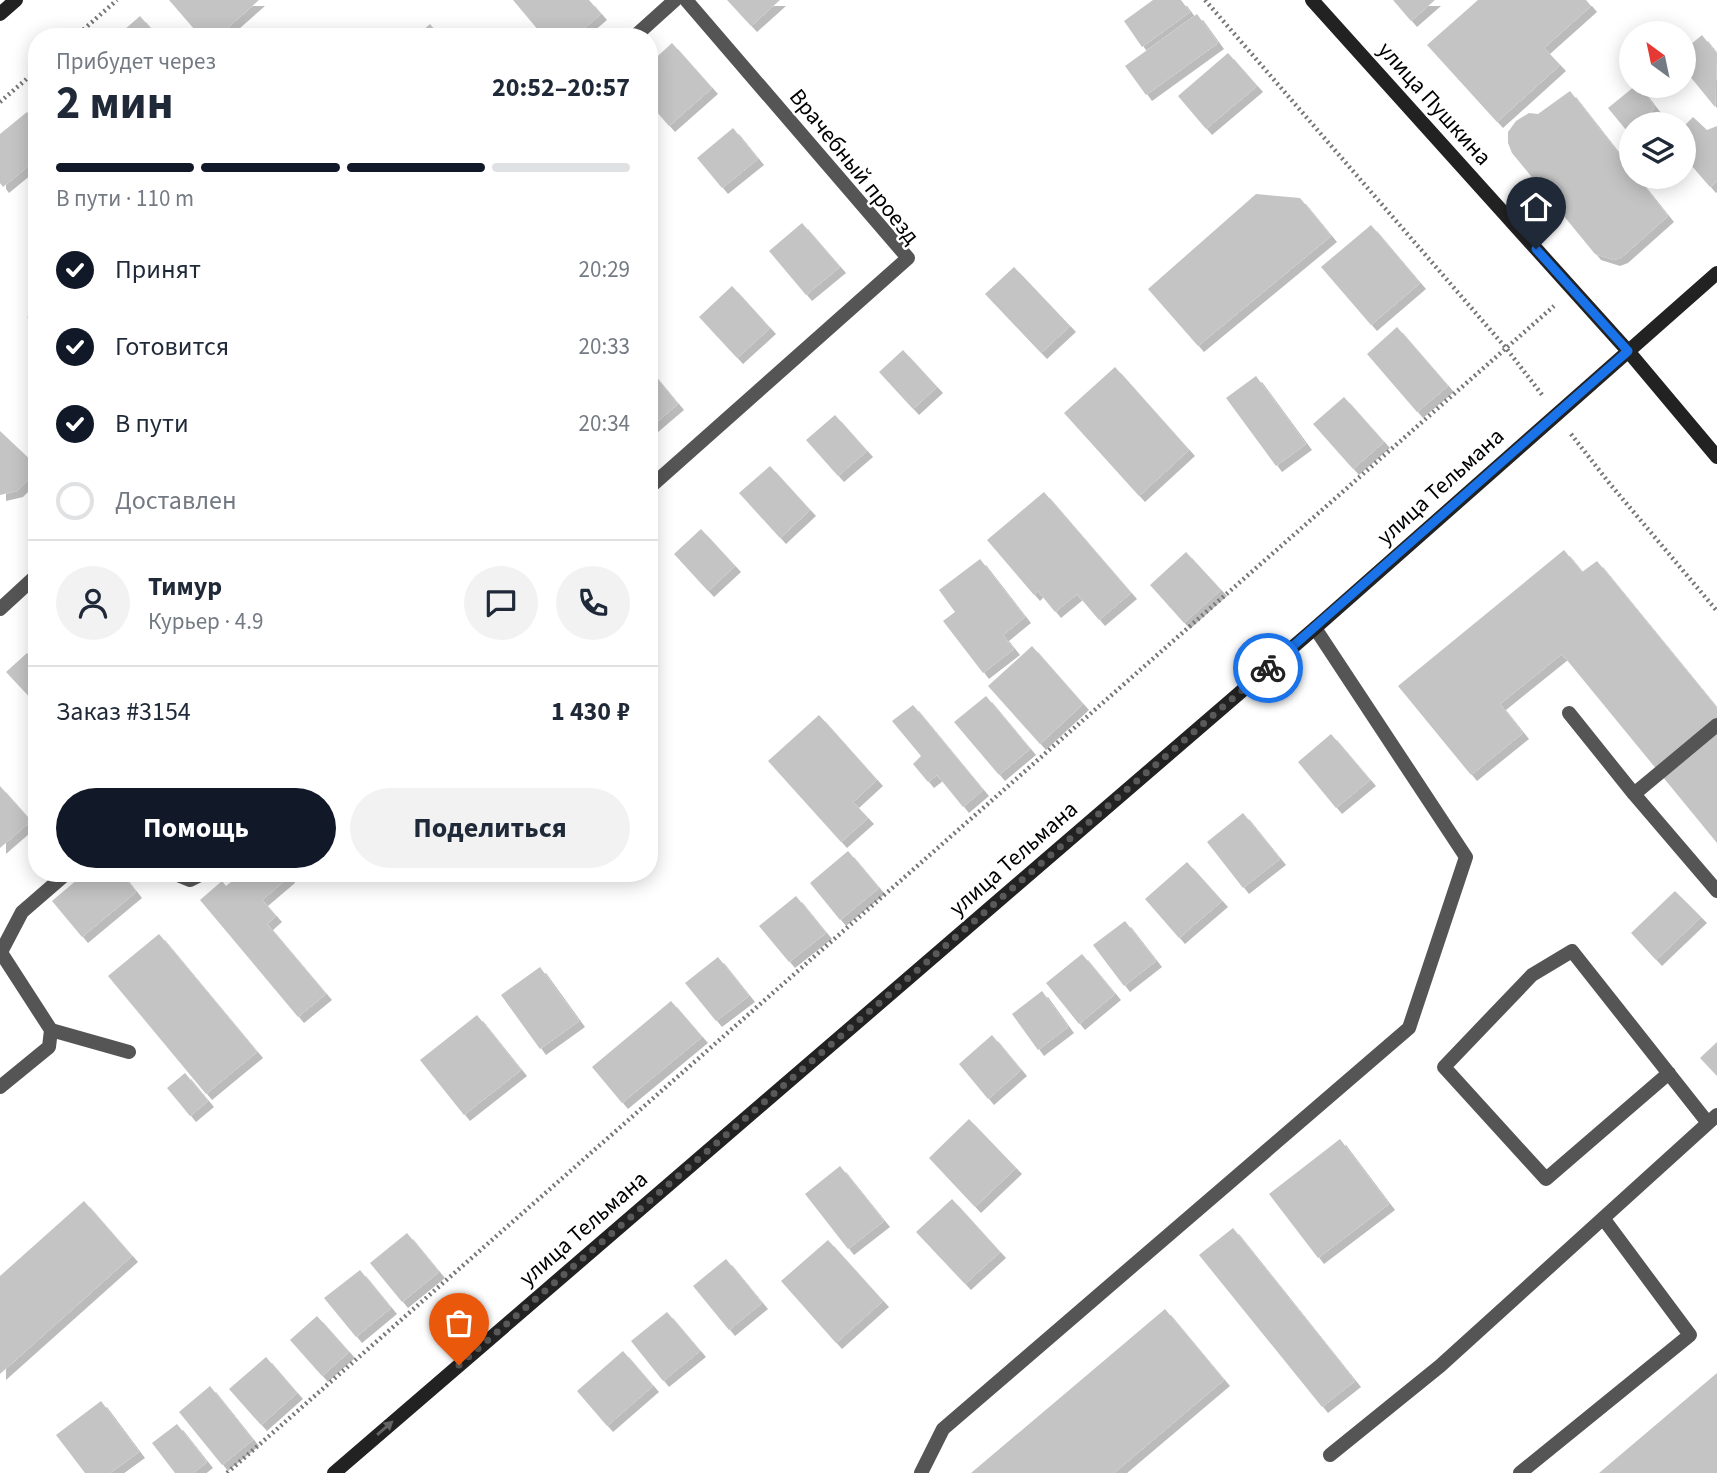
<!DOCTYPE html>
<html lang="ru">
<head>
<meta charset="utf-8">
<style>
	body { margin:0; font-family:"Source Sans 3",sans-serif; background:#f2f2f3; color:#1f2937; height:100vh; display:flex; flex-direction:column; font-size:26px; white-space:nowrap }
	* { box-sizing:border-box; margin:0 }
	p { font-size:23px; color:#747a83 }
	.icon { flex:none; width:38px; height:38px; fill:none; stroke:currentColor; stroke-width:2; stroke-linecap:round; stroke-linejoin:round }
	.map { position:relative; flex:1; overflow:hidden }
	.panel { position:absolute; left:28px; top:28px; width:630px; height:854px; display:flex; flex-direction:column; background:#fff; border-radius:28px; box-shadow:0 4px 18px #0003 }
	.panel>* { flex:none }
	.needle { width:46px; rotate:327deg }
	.controls { position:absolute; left:1619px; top:21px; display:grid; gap:14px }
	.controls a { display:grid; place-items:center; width:77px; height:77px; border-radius:50%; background:#fff; box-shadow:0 4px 18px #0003; font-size:35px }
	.pin { position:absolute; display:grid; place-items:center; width:60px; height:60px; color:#fff; margin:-72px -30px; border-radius:50% 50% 50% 0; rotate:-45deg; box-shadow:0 0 7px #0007 }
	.pin .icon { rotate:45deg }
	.courier { position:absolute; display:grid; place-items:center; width:70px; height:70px; margin:-35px; border:5px solid #1a73e8; border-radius:50%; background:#fff; color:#222; box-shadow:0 2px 9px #0007 }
	.overview em { font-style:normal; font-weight:700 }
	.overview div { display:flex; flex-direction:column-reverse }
	.overview { display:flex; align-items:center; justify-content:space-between; height:119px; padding:0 28px }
	h1 { font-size:46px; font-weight:700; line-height:52px }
	.bar { display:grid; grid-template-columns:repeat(4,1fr); gap:10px 7px; align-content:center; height:84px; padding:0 28px }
	.bar i { height:9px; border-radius:5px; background:#e0e1e3 }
	.bar .current { background:#111827 }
	.bar p { grid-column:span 4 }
	.line { display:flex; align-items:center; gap:18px; padding:0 28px; border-top:2px solid #e0e1e3 }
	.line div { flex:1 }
	.round { display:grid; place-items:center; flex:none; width:74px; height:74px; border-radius:37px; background:#f2f2f3 }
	ol { padding:0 28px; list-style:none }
	li { display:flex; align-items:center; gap:21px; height:77px }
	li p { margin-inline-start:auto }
	li .icon { padding:7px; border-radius:50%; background:#111827; color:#fff; stroke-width:4 }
	li:last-child { color:#747a83 }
	li i { width:38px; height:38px; border:4px solid #e0e1e3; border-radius:50% }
	.action { display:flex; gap:14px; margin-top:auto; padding:14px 28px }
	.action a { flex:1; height:80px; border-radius:42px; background:#111827; color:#fff; font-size:28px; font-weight:700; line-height:80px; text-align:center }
	.action a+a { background:#f2f2f3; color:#1f2937 }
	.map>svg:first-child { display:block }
</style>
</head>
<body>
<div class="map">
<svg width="1717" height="1473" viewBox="0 0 1717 1473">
	<defs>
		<filter id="shadow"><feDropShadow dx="6" dy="6" stdDeviation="0" flood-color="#0004"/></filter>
	</defs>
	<rect width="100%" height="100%" fill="#fff"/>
	<!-- building -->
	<path fill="#c4c4c4" filter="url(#shadow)" d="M169,0H259L217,37H201Z
		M513,0H589L601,14L574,37H544Z
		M727,0H780L751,26Z
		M1153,0H1181L1190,12L1142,47L1124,21Z
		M1393,0H1435L1411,21Z
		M1478,0H1586L1591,6L1544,48L1560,65L1497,122L1427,45Z
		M1197,14L1218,43L1146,95L1125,66Z
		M140,16L158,37H116Z
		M430,24L441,37H415Z
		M1702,35L1717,54L1715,107L1684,69V50Z
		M672,43L712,88L669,126L649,103V64Z
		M1228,53L1257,86L1206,129L1178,96Z
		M1635,86H1639L1655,107L1647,117L1652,124H1631V136L1608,108Z
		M1570,91L1631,169V177H1637L1668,216L1622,257L1614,260L1595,254L1512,153L1508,143V132L1516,121L1529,113L1538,114Z
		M27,112L37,123V159L3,187L0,183V134Z
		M1693,117L1707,130L1717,126V181L1710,187L1684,157V126Z
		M733,128L758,159L722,188L697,158Z
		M1256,194L1300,198L1331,236L1198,346L1148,289Z
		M802,223L840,267L806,295L769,251Z
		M1371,225L1420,283L1371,325L1321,267Z
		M1014,267L1070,326L1041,353L985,294Z
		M732,286L770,328L737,358L699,317Z
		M37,309V328L27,317Z
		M1397,327L1448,386L1417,412L1367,354Z
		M903,350L937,387L913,409L879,372Z
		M1115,367L1189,450L1139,496L1064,413Z
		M649,369L678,404L651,427L649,425Z
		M1256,376L1306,444L1276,466L1226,398Z
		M1344,397L1384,442L1353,469L1313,424Z
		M835,415L867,451L838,476L806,440Z
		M0,431L37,466V471L17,491L0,495Z
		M770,466L810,510L780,538L739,493Z
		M1044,492L1131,593L1099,620L1077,594L1055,612L1038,591L1034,595L987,540Z
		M701,529L735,566L708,591L674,554Z
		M1564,550L1582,572L1597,561L1717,708V843L1562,654L1500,704L1523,733L1471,775L1398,686Z
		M1186,552L1221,590L1184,623L1150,585Z
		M980,559L1025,617L1003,635L1014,649L983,673L943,621L955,612L939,590Z
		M1032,646L1083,704L1040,744L988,686Z
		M27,653L37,664V705L6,672Z
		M986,696L1030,749L999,775L954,722Z
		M913,705L983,790L963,807L937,775L928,782L913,764L921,756L892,721Z
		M819,715L877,780L853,802L868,818L841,842L768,761Z
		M1331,734L1370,780L1336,808L1298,762Z
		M0,786L31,821L0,848Z
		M1243,813L1280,859L1243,888L1207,842Z
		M848,851L879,888L840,920L810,883Z
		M1187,862L1222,901L1179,938L1145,899Z
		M85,873H121L136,892L82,937L52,901Z
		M242,873H286L289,877L262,900L276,916L267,924L326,994L298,1017L200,900L222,881L226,886Z
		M1675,891L1701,917L1656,960L1631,933Z
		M796,896L826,933L789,962L759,926Z
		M1125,921L1156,961L1124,986L1093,945Z
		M159,934L257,1052L206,1094L108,976Z
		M1082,954L1115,994L1079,1024L1046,983Z
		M718,957L749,996L716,1021L685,983Z
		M540,967L579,1021L540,1049L501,995Z
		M1042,991L1068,1027L1038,1050L1012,1014Z
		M671,1001L702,1037L622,1103L592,1067Z
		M477,1015L521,1070L464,1115L420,1060Z
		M992,1035L1021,1070L988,1099L959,1064Z
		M1717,1042V1076L1700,1058Z
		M185,1073L208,1101L190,1116L167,1088Z
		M969,1119L1016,1168L975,1207L929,1158Z
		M1340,1139L1389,1204L1318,1258L1269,1194Z
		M840,1166L884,1221L848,1249L805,1194Z
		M952,1199L1000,1252L965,1284L916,1232Z
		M84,1201L132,1256L0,1374V1276Z
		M1233,1228L1355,1381L1322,1407L1199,1255Z
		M407,1233L439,1272L402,1302L370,1263Z
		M828,1240L883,1301L836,1343L781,1281Z
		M726,1259L762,1303L729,1330L693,1286Z
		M360,1270L391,1308L356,1337L324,1298Z
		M1165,1309L1224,1380L1114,1473H971Z
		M667,1312L700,1351L663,1381L631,1341Z
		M317,1316L349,1352L322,1376L290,1340Z
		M623,1351L653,1386L607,1426L577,1391Z
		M266,1357L297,1393L261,1425L229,1389Z
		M1717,1373V1473H1599Z
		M210,1386L253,1440L222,1465L179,1412Z
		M101,1401L139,1452L110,1473H85L56,1435Z
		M177,1424L207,1462L193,1473H175L152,1443Z"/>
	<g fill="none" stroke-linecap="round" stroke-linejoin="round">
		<!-- path -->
		<path stroke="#777" stroke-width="4.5" stroke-dasharray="2 3.5" stroke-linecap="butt" d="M1205,0L1506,348L1543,396
			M75,37L117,0
			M0,102L37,70
			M1571,434L1610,484L1717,611
			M227,1473L1554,306"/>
		<!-- lane -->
		<path stroke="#555" stroke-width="14" d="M1569,713L1634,794L1717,725
			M1634,794L1717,891
			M173,873L190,880L204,873
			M1,952L22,912L67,873
			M51,1030L129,1052
			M1669,1073L1546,1179L1444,1067L1532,975L1572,951L1708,1123
			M1330,1455L1440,1366L1717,1115
			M921,1473L943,1429L1409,1028L1466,857L1315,628
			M1520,1473L1690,1335L1603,1218"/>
		<!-- street -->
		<path stroke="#555" stroke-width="14" d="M634,37L675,0
			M649,488L908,258L686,0
			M0,609L37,575
			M0,951L51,1030L49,1047L0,1087"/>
		<!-- secondary -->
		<path stroke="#222" stroke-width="14" d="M1312,0L1628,351L1717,457
			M0,14L16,0
			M334,1473L1315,628L1717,273"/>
	</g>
	<!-- one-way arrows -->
	<defs><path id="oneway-solid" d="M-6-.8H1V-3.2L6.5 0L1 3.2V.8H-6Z" transform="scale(1.75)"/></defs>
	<use fill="#646464" href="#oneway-solid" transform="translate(385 1428) rotate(-41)"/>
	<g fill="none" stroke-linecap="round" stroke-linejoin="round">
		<!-- done -->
		<path stroke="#595959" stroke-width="7" stroke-dasharray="0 12.6" d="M459,1365L1268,668"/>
		<!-- route -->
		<path stroke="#1a73e8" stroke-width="9" d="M1268,668L1628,351L1536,249"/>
	</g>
	<g text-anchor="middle" stroke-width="5" stroke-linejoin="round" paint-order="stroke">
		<!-- street labels -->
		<g font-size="23" fill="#000" stroke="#fff">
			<text transform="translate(1435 103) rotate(48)" y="8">улица Пушкина</text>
			<text transform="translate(855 166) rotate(51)" y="8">Врачебный проезд</text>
			<text transform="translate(1440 486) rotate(-42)" y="8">улица Тельмана</text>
			<text transform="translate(1013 858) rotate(-41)" y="8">улица Тельмана</text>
			<text transform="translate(583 1228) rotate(-41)" y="8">улица Тельмана</text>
		</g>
	</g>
</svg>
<div class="controls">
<a><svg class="needle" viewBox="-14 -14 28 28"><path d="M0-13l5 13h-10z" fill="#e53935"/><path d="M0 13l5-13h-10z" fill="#747a83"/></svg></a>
<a><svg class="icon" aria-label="layers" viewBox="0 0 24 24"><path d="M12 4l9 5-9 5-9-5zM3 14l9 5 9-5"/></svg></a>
</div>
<div class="pin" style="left:459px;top:1365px;background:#ea580c"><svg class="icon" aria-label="bag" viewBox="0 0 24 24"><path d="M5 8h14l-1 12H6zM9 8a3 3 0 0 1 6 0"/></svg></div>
<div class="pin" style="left:1536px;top:249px;background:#1f2937"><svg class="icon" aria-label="home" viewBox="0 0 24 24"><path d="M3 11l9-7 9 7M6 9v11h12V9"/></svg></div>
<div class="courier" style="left:1268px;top:668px"><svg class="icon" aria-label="bike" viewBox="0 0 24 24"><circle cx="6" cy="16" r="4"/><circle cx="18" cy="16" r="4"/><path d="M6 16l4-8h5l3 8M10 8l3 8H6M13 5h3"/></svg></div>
<section class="panel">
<div class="overview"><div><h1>2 мин</h1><p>Прибудет через</p></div><em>20:52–20:57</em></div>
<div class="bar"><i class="current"></i><i class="current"></i><i class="current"></i><i></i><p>В пути · 110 m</p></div>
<ol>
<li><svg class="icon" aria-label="check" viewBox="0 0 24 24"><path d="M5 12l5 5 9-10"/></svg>Принят<p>20:29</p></li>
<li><svg class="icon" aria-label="check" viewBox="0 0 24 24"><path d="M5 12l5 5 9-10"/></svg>Готовится<p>20:33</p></li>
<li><svg class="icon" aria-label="check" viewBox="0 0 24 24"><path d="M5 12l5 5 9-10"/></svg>В пути<p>20:34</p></li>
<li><i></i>Доставлен</li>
</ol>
<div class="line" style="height:126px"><a class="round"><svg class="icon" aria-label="person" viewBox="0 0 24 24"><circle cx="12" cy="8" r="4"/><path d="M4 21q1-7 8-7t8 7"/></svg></a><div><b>Тимур</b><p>Курьер · 4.9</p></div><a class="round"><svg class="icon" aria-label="chat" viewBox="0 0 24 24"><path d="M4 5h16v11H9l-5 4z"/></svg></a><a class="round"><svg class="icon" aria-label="phone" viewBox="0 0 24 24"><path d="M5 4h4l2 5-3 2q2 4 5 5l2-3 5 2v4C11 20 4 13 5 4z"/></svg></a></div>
<div class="line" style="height:91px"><div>Заказ #3154</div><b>1 430 ₽</b></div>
<div class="action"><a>Помощь</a><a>Поделиться</a></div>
</section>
</div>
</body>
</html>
